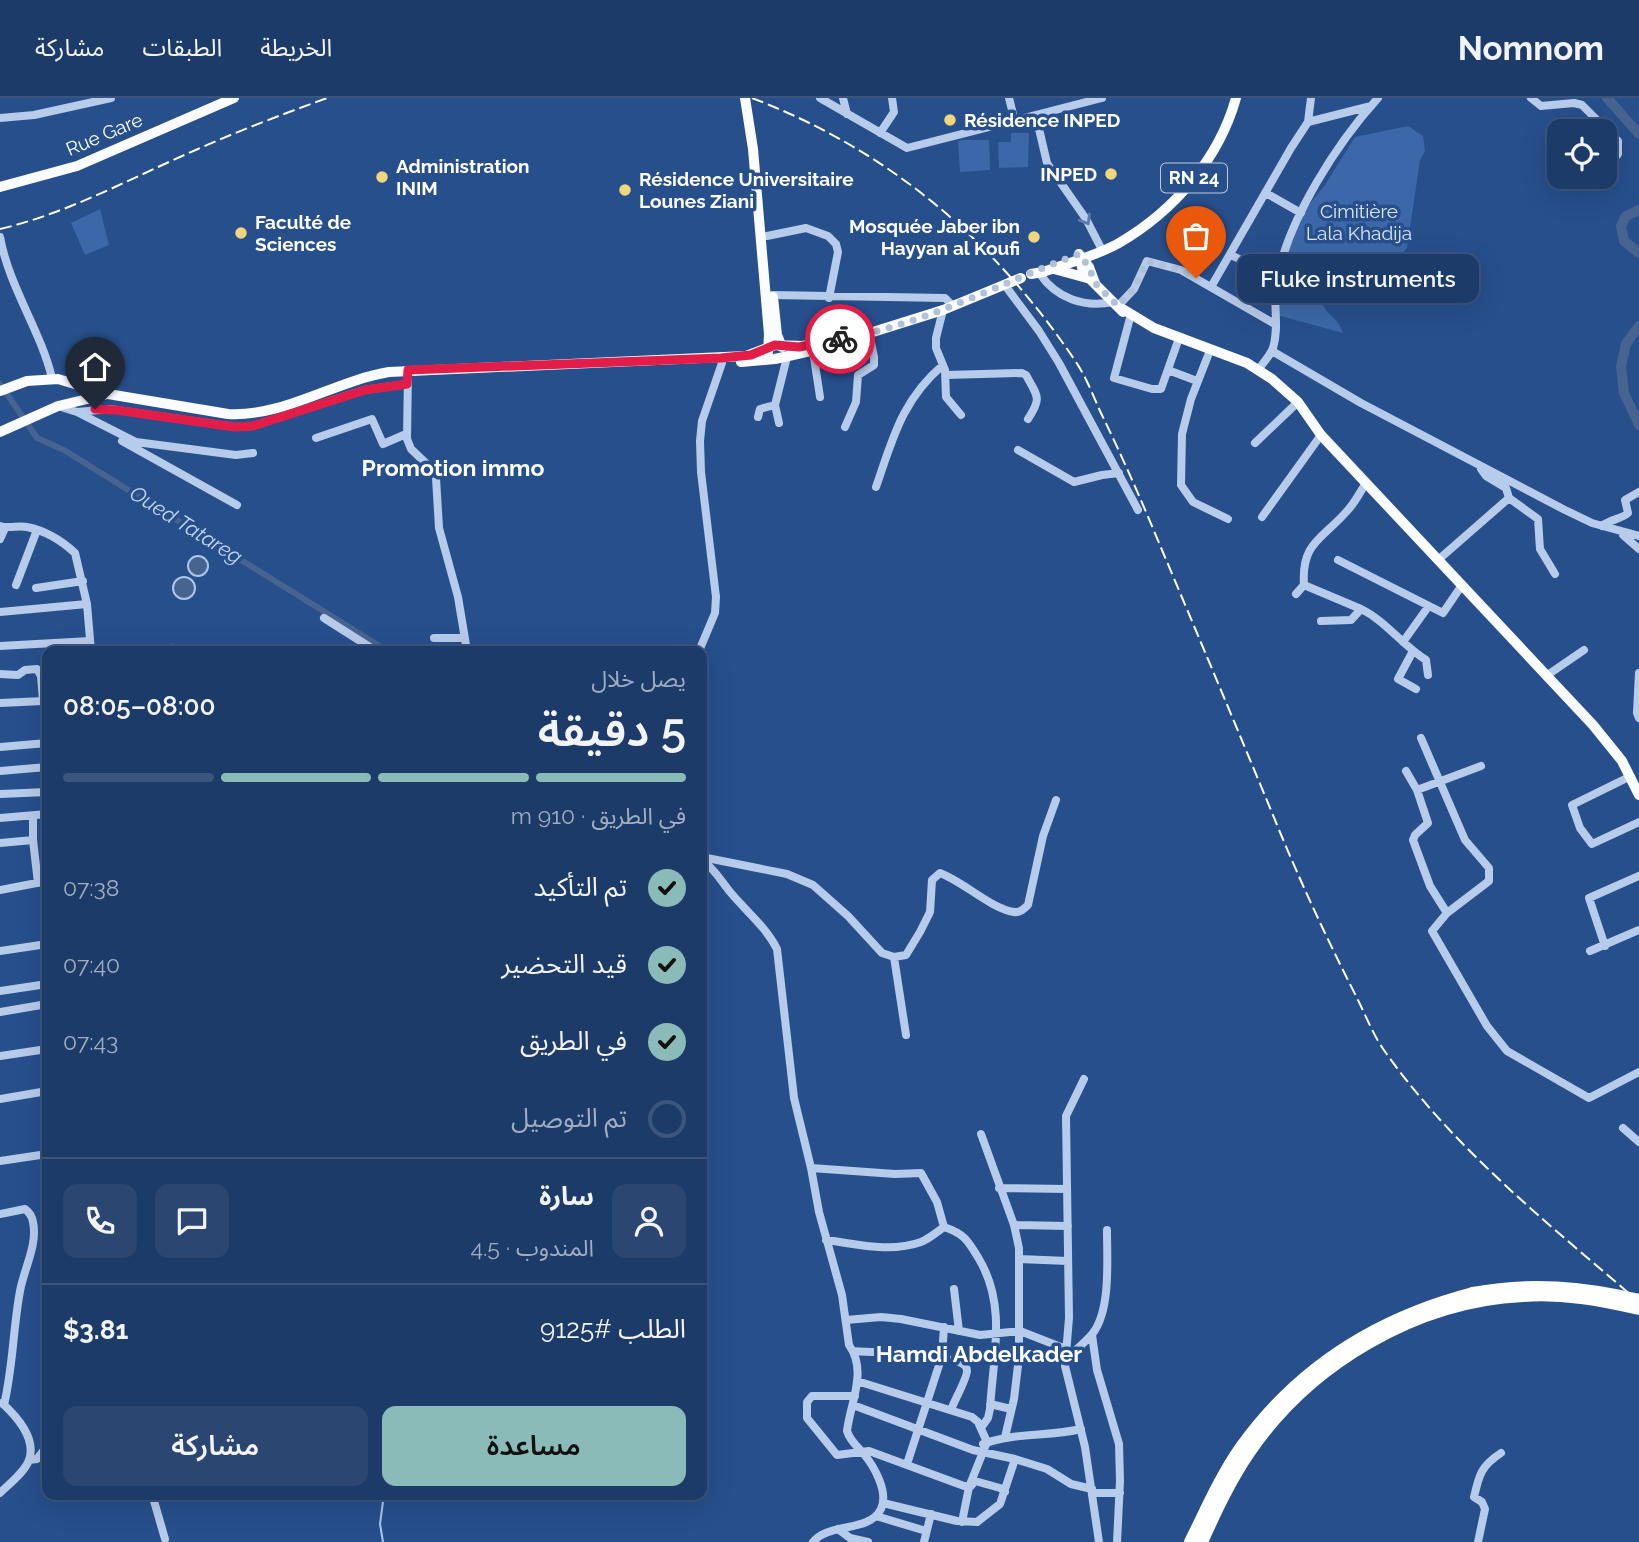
<!DOCTYPE html>
<html lang="ar">
<head>
<meta charset="utf-8">
<style>
	body { margin:0; font-family:Raleway,"Noto Sans Arabic",sans-serif; background:#2a4671; color:#f1f3f6; direction:rtl; height:100vh; display:flex; flex-direction:column; font-size:26px; white-space:nowrap }
	* { box-sizing:border-box; margin:0 }
	p { font-size:23px; color:#a0adc0 }
	.icon { flex:none; width:38px; height:38px; fill:none; stroke:currentColor; stroke-width:2; stroke-linecap:round; stroke-linejoin:round }
	.map { position:relative; flex:1; overflow:hidden; direction:ltr }
	.drawer { position:absolute; left:42px; top:548px; width:665px; height:854px; display:flex; flex-direction:column; background:#1d3b69; border-radius:14px; box-shadow:0 7px 28px #0002,0 0 0 2px #3b557d; direction:rtl }
	.drawer>* { flex:none }
	.fabs { position:absolute; left:1547px; top:21px; display:grid; gap:14px }
	.fabs a { display:grid; place-items:center; width:70px; height:70px; border-radius:14px; background:#1d3b69; box-shadow:0 7px 28px #0002,0 0 0 2px #3b557d; font-size:35px }
	.pin { position:absolute; display:grid; place-items:center; width:60px; height:60px; color:#fff; margin:-72px -30px; border-radius:50% 50% 50% 0; rotate:-45deg; box-shadow:0 0 7px #0007 }
	.pin .icon { rotate:45deg }
	.courier { position:absolute; display:grid; place-items:center; width:70px; height:70px; margin:-35px; border:5px solid #e11d48; border-radius:50%; background:#fff; color:#222; box-shadow:0 2px 9px #0007 }
	.bubble { position:absolute; height:49px; border-radius:14px; background:#1d3b69; box-shadow:0 7px 28px #0002,0 0 0 2px #3b557d; font-size:23px; font-weight:600; line-height:49px; text-align:center; direction:rtl }
	.overview em { font-style:normal; font-weight:600 }
	.overview div { display:flex; flex-direction:column-reverse }
	.overview { display:flex; align-items:center; justify-content:space-between; height:119px; padding:0 21px }
	h1 { font-size:46px; font-weight:600; line-height:52px }
	.bar { display:grid; grid-template-columns:repeat(4,1fr); gap:10px 7px; align-content:center; height:84px; padding:0 21px }
	.bar i { height:9px; border-radius:5px; background:#3b557d }
	.bar .current { background:#8bbbb9 }
	.bar p { grid-column:span 4 }
	.line { display:flex; align-items:center; gap:18px; padding:0 21px; border-top:2px solid #3b557d }
	.line div { flex:1 }
	.round { display:grid; place-items:center; flex:none; width:74px; height:74px; border-radius:14px; background:#2a4671 }
	ol { padding:0 21px; list-style:none }
	li { display:flex; align-items:center; gap:21px; height:77px }
	li p { margin-inline-start:auto }
	li .icon { padding:7px; border-radius:50%; background:#8bbbb9; color:#111; stroke-width:4 }
	li:last-child { color:#a0adc0 }
	li i { width:38px; height:38px; border:4px solid #3b557d; border-radius:50% }
	.action { display:flex; gap:14px; margin-top:auto; padding:14px 21px }
	.action a { flex:1; height:80px; border-radius:14px; background:#8bbbb9; color:#111; font-size:28px; font-weight:600; line-height:80px; text-align:center }
	.action a+a { background:#2a4671; color:#f1f3f6 }
	header { display:flex; align-items:center; gap:42px; box-sizing:border-box; height:98px; padding:0 35px; background:#1d3b69; border-bottom:2px solid #3b557d }
	header strong { font-size:33px }
	nav { display:flex; gap:38px; margin-inline-start:auto; font-size:24px }
	.map>svg:first-child { display:block }
</style>
</head>
<body>
<header>
<strong>Nomnom</strong>
<nav><a>الخريطة</a><a>الطبقات</a><a>مشاركة</a></nav>
</header>
<div class="map">
<svg width="1639" height="1444" viewBox="0 0 1639 1444">
	<rect width="100%" height="100%" fill="#274f8c"/>
	<!-- green -->
	<path fill="#3c68a9" d="M1408,28L1423,38L1425,53L1420,62L1407,150L1390,171L1367,174L1359,188L1331,177L1328,180L1330,190L1323,206C1327,218 1338,219 1343,235L1277,217L1280,173L1307,109L1325,87L1355,39Z
		M1011,35H1029L1028,69L999,70L998,44H1011Z
		M960,42H989L990,72L960,74L958,44Z
		M100,111L109,147L85,157L71,125Z"/>
	<!-- water -->
	<path fill="#47638f" stroke="#abc5eb" stroke-width="2" d="M188 468a10 10 0 1 1 20 0a10 10 0 1 1-20 0Z
		M173 490a11 11 0 1 1 22 0a11 11 0 1 1-22 0Z"/>
	<g fill="none" stroke-linecap="round" stroke-linejoin="round">
		<!-- stream -->
		<path stroke="#abc5eb" stroke-width="2" d="M386,552L388,553
			M383,1444L380,1426L384,1396"/>
		<!-- canal -->
		<path stroke="#47638f" stroke-width="6" d="M0,286L37,340L64,352L386,552"/>
		<!-- river -->
		<path stroke="#47638f" stroke-width="10" d="M1607,0L1639,36
			M1639,112L1626,118L1621,128L1624,143L1639,155
			M1639,228L1626,246L1621,268L1624,295L1639,327"/>
		<!-- minor -->
		<path stroke="#b7cbea" stroke-width="8" d="M820,0L907,50L1102,0
			M843,0L847,16
			M1009,0L1015,24
			M1531,0L1541,8L1574,5L1582,7L1618,43V56L1610,65
			M1036,18L1047,65L1086,121L1100,148
			M0,20L34,17L111,0
			M1308,24L1311,0
			M880,35L894,14L892,0
			M1266,95L1301,115
			M767,138L806,130L828,138L836,146L838,154L829,200
			M0,139C9,189 40,231 52,280
			M1231,157L1277,180
			M1040,176C1056,200 1084,210 1113,204
			M1004,186L1039,233L1059,265L1138,412
			M1211,189L1291,50L1308,24L1371,8
			M772,197L945,200L953,208
			M1118,208L1134,191L1147,163L1181,172L1275,226
			M943,212L936,240V250L945,272L946,299L961,317
			M1130,220L1114,280L1152,291H1161L1178,243
			M813,253L820,299
			M1272,253L1361,305L1565,412L1592,425L1639,438
			M1209,255L1191,301L1182,336L1181,387L1193,404L1228,421
			M408,272L407,341L411,351L432,371L436,380L439,430L458,499L467,553
			M1168,272L1197,283
			M1258,272C1263,265 1270,258 1273,250C1280,228 1272,203 1277,181C1289,120 1337,45 1378,0
			M946,277L1022,275L1026,277C1038,299 1042,300 1028,321
			M58,308L77,314L110,311L235,329L253,328L364,292L407,286
			M77,314L136,344L236,357L253,355
			M758,319L760,311L775,307
			M779,325L775,307L787,259
			M845,329L856,304L858,277L874,267V259L869,235
			M316,340L372,321L383,346L406,336
			M122,343L237,407
			M1255,345L1298,304
			M1018,352L1074,384L1102,377L1119,375
			M876,389C893,340 902,302 943,267
			M1509,400L1538,421L1540,451L1555,476
			M1262,419L1321,337
			M0,428C9,431 19,427 27,429C47,433 61,442 75,455L87,506L91,553
			M1602,428C1611,421 1622,421 1628,415L1625,402L1639,394
			M1623,437L1639,451
			M0,441L5,430
			M1338,462L1443,515L1462,487
			M1438,462L1509,400L1506,390L1486,378L1481,371
			M16,487L37,432
			M1304,487C1301,444 1323,441 1347,413C1355,405 1360,394 1366,385
			M36,490L83,483
			M1296,496L1304,487L1361,511
			M0,514L87,506
			M324,520L376,553
			M1321,523L1351,522L1361,511C1386,523 1402,547 1426,562L1428,577
			M434,540H464
			M1403,544L1428,509
			M0,548L90,543
			M166,553L171,550L173,553
			M699,553L715,515L716,499L701,374L700,343L702,323L722,265
			M1413,553L1398,581L1416,591
			M1639,575L1637,615L1639,620
			M0,576L18,577L25,572L37,571L41,578H47
			M1546,578L1584,552
			M0,605L43,603L41,578
			M1421,640L1465,742L1489,770V783L1447,815L1432,833L1487,928L1507,953L1589,1000L1639,974
			M0,649L47,645
			M0,673L47,669
			M1406,673L1417,692L1428,725L1415,737L1413,742L1430,788L1447,815
			M1629,679L1572,707L1580,730L1592,746L1639,724
			M1417,692L1481,668
			M0,696L47,694
			M0,720L47,716
			M33,742L38,785
			M0,745L33,742V718
			M702,759L787,776L813,787L848,818L882,855L894,859L906,857L920,834L930,814L932,782L940,775C964,784 990,810 1014,814C1020,815 1024,811 1028,807L1043,738L1056,702
			M702,762C714,770 721,783 731,795C746,813 766,829 777,851L794,1000L811,1070L819,1114L842,1197L849,1247C868,1273 850,1306 847,1333C850,1343 857,1348 863,1355C874,1368 889,1394 881,1411C869,1435 829,1424 813,1444
			M0,792L47,783
			M1605,848L1589,800L1639,778
			M0,853L47,846
			M1590,853L1639,832
			M894,859L906,937
			M0,893L47,886
			M0,914L47,906
			M0,958L47,951
			M1084,981L1066,1018L1069,1220L1065,1268L1085,1349L1099,1444
			M0,1001L47,993
			M1623,1030L1639,1044
			M981,1036L1014,1127L1019,1150V1259L1014,1301L1005,1339
			M0,1063L47,1056
			M811,1070L895,1076L921,1075L937,1104L944,1129C965,1136 968,1143 979,1161C1007,1208 993,1259 990,1311L988,1320L981,1330
			M999,1090L1067,1091
			M0,1116L25,1111C29,1114 32,1118 33,1124C38,1146 24,1171 20,1193C13,1231 13,1269 4,1307
			M1014,1127L1068,1128
			M826,1142C857,1146 890,1155 921,1144C929,1141 937,1134 944,1129
			M1019,1161L1068,1163
			M954,1191L959,1233
			M846,1222L881,1219L901,1221L980,1237L1020,1233L1066,1251
			M1092,1237L1097,1272L1119,1346L1120,1383L1117,1444
			M853,1253C871,1255 965,1254 967,1272C968,1279 954,1303 951,1312
			M1065,1262C1074,1253 1085,1245 1093,1235C1111,1211 1107,1161 1107,1132
			M857,1283L972,1319L978,1324L987,1344L969,1389L962,1424
			M855,1298H812L807,1304V1320L837,1357L869,1353L964,1388H971L975,1383L1000,1390L1005,1394
			M990,1306L1011,1311
			M853,1307L973,1352L1015,1361L1047,1371L1071,1386L1092,1391
			M983,1346C1015,1334 1048,1339 1081,1331
			M29,1362L37,1361L47,1348
			M907,1366L942,1258L944,1229
			M0,1395C9,1386 25,1374 29,1362C37,1340 16,1318 2,1305
			M1093,1395H1120
			M152,1396L165,1441
			M883,1405L957,1423L977,1424L1000,1406L1015,1361
			M876,1418L926,1433
			M838,1431L850,1440L868,1444
			M924,1444L931,1416
			M1478,1444L1485,1411L1482,1404L1474,1399C1479,1377 1481,1368 1501,1355"/>
		<!-- major -->
		<path stroke="#fafcff" stroke-width="10" d="M745,0L753,51L769,236L768,254
			M0,89L77,68L234,0
			M1079,156L1083,174L1123,214
			M1079,156L1089,169L1095,185
			M1054,171L1087,180
			M1031,176L1043,174C1068,165 1096,158 1119,145C1174,113 1219,61 1236,0
			M773,199L777,237L782,249
			M1121,210L1154,230L1247,265L1272,281L1298,304L1321,337L1593,627L1622,663L1639,697
			M857,239L943,212L1011,184
			M741,264L775,261L815,252
			M0,293L27,283L58,281L108,296L228,316C285,319 334,283 389,274L746,258L775,247L802,248L860,238
			M0,334L58,308L104,297"/>
		<!-- highway -->
		<path stroke="#fff" stroke-width="12" d="M1190,1444C1206,1412 1220,1379 1241,1349C1299,1268 1377,1220 1473,1195
			M1202,1444C1216,1413 1230,1383 1249,1355C1309,1266 1416,1203 1523,1198C1562,1195 1601,1202 1639,1211"/>
		<!-- rail -->
		<path stroke="#fff" stroke-width="2" stroke-dasharray="12 5" stroke-linecap="butt" d="M752,0C890,53 994,142 1076,264C1086,279 1093,297 1100,313C1119,352 1137,392 1154,433C1197,535 1240,637 1282,739C1305,794 1330,847 1357,900C1366,918 1374,939 1386,955C1455,1052 1550,1127 1639,1204
			M0,131C69,115 133,79 198,51C240,32 284,16 327,0"/>
		<!-- major-bridge -->
		<path stroke="#fafcff" stroke-width="10" d="M1011,184L1021,180"/>
		<!-- highway-bridge -->
		<path stroke="#fff" stroke-width="12" d="M1473,1195C1530,1184 1583,1189 1639,1202"/>
	</g>
	<!-- one-way arrows -->
	<defs><path id="oneway-chevron" d="M-2-3.5L2.5 0L-2 3.5" fill="none" stroke-width="1.6" stroke-linecap="round" stroke-linejoin="round" transform="scale(1.75)"/></defs>
	<use stroke="#597aad" href="#oneway-chevron" transform="translate(1086 122) rotate(59)"/>
	<g fill="none" stroke-linecap="round" stroke-linejoin="round">
		<!-- done -->
		<path stroke="#b3c1d7" stroke-width="7" stroke-dasharray="0 12.6" d="M840,241C924,227 1000,185 1079,156L1089,169L1095,185L1118,208L1134,191L1147,163L1181,172L1196,180"/>
		<!-- route -->
		<path stroke="#e11d48" stroke-width="9" d="M95,311L116,312L235,329L253,328L365,292L407,286L408,272L721,260L751,257L775,247L799,249L840,241"/>
	</g>
	<!-- markers -->
	<g fill="#f2d67c" stroke="#274f8c" stroke-width="2.5">
		<circle cx="950" cy="22" r="7"/>
		<circle cx="1111" cy="76" r="7"/>
		<circle cx="382" cy="79" r="7"/>
		<circle cx="625" cy="92" r="7"/>
		<circle cx="241" cy="135" r="7"/>
		<circle cx="1034" cy="139" r="7"/>
	</g>
	<g text-anchor="middle" stroke-width="7" stroke-linejoin="round" paint-order="stroke">
		<!-- shield labels -->
		<rect fill="#274f8c" stroke="#becadc" stroke-width="2" x="1161" y="65.5" width="66" height="29" rx="5"/>
		<g font-size="18" font-weight="bold" fill="#fff">
			<text x="1194" y="86">RN 24</text>
		</g>
		<!-- poi labels -->
		<g font-size="19" font-weight="bold" fill="#fff" stroke="#274f8c" text-anchor="start">
			<text x="964" y="29">Résidence INPED</text>
			<text x="396" y="75">Administration<tspan x="396" dy="22">INIM</tspan></text>
			<text x="1097" y="83" text-anchor="end">INPED</text>
			<text x="639" y="88">Résidence Universitaire<tspan x="639" dy="22">Lounes Ziani</tspan></text>
			<text x="255" y="131">Faculté de<tspan x="255" dy="22">Sciences</tspan></text>
			<text x="1020" y="135" text-anchor="end">Mosquée Jaber ibn<tspan x="1020" dy="22">Hayyan al Koufi</tspan></text>
		</g>
		<!-- street labels -->
		<g font-size="19" fill="#fff" stroke="#274f8c">
			<text transform="translate(104 36) rotate(-23)" y="7">Rue Gare</text>
		</g>
		<!-- park labels -->
		<g font-size="19" fill="#dbe7f8" stroke="#274f8c">
			<text x="1359" y="120">Cimitière<tspan x="1359" dy="22">Lala Khadija</tspan></text>
		</g>
		<!-- water labels -->
		<g font-size="21" font-style="italic" fill="#c2d6f1" stroke="#274f8c">
			<text transform="translate(186 427) rotate(32)" y="7">Oued Tatareg</text>
		</g>
		<!-- quarter labels -->
		<g font-size="23" font-weight="bold" fill="#fff" stroke="#274f8c">
			<text x="453" y="378">Promotion immo</text>
			<text x="979" y="1264">Hamdi Abdelkader</text>
		</g>
	</g>
</svg>
<div class="fabs">
<a><svg class="icon" aria-label="locate" viewBox="0 0 24 24"><circle cx="12" cy="12" r="6"/><path d="M12 2v4M12 18v4M2 12h4M18 12h4"/></svg></a>
</div>
<div class="pin" style="left:1196px;top:180px;background:#ea580c"><svg class="icon" aria-label="bag" viewBox="0 0 24 24"><path d="M5 8h14l-1 12H6zM9 8a3 3 0 0 1 6 0"/></svg></div>
<div class="pin" style="left:95px;top:311px;background:#1f2937"><svg class="icon" aria-label="home" viewBox="0 0 24 24"><path d="M3 11l9-7 9 7M6 9v11h12V9"/></svg></div>
<div class="courier" style="left:840px;top:241px"><svg class="icon" aria-label="bike" viewBox="0 0 24 24"><circle cx="6" cy="16" r="4"/><circle cx="18" cy="16" r="4"/><path d="M6 16l4-8h5l3 8M10 8l3 8H6M13 5h3"/></svg></div>
<div class="bubble" style="left:1237px;top:156px;width:242px">Fluke instruments</div>
<section class="drawer">
<div class="overview"><div><h1>5 دقيقة</h1><p>يصل خلال</p></div><em>08:00–08:05</em></div>
<div class="bar"><i class="current"></i><i class="current"></i><i class="current"></i><i></i><p>في الطريق · 910 m</p></div>
<ol>
<li><svg class="icon" aria-label="check" viewBox="0 0 24 24"><path d="M5 12l5 5 9-10"/></svg>تم التأكيد<p>07:38</p></li>
<li><svg class="icon" aria-label="check" viewBox="0 0 24 24"><path d="M5 12l5 5 9-10"/></svg>قيد التحضير<p>07:40</p></li>
<li><svg class="icon" aria-label="check" viewBox="0 0 24 24"><path d="M5 12l5 5 9-10"/></svg>في الطريق<p>07:43</p></li>
<li><i></i>تم التوصيل</li>
</ol>
<div class="line" style="height:126px"><a class="round"><svg class="icon" aria-label="person" viewBox="0 0 24 24"><circle cx="12" cy="8" r="4"/><path d="M4 21q1-7 8-7t8 7"/></svg></a><div><b>سارة</b><p>المندوب · 4.5</p></div><a class="round"><svg class="icon" aria-label="chat" viewBox="0 0 24 24"><path d="M4 5h16v11H9l-5 4z"/></svg></a><a class="round"><svg class="icon" aria-label="phone" viewBox="0 0 24 24"><path d="M5 4h4l2 5-3 2q2 4 5 5l2-3 5 2v4C11 20 4 13 5 4z"/></svg></a></div>
<div class="line" style="height:91px"><div>الطلب #9125</div><b>$3.81</b></div>
<div class="action"><a>مساعدة</a><a>مشاركة</a></div>
</section>
</div>
</body>
</html>
